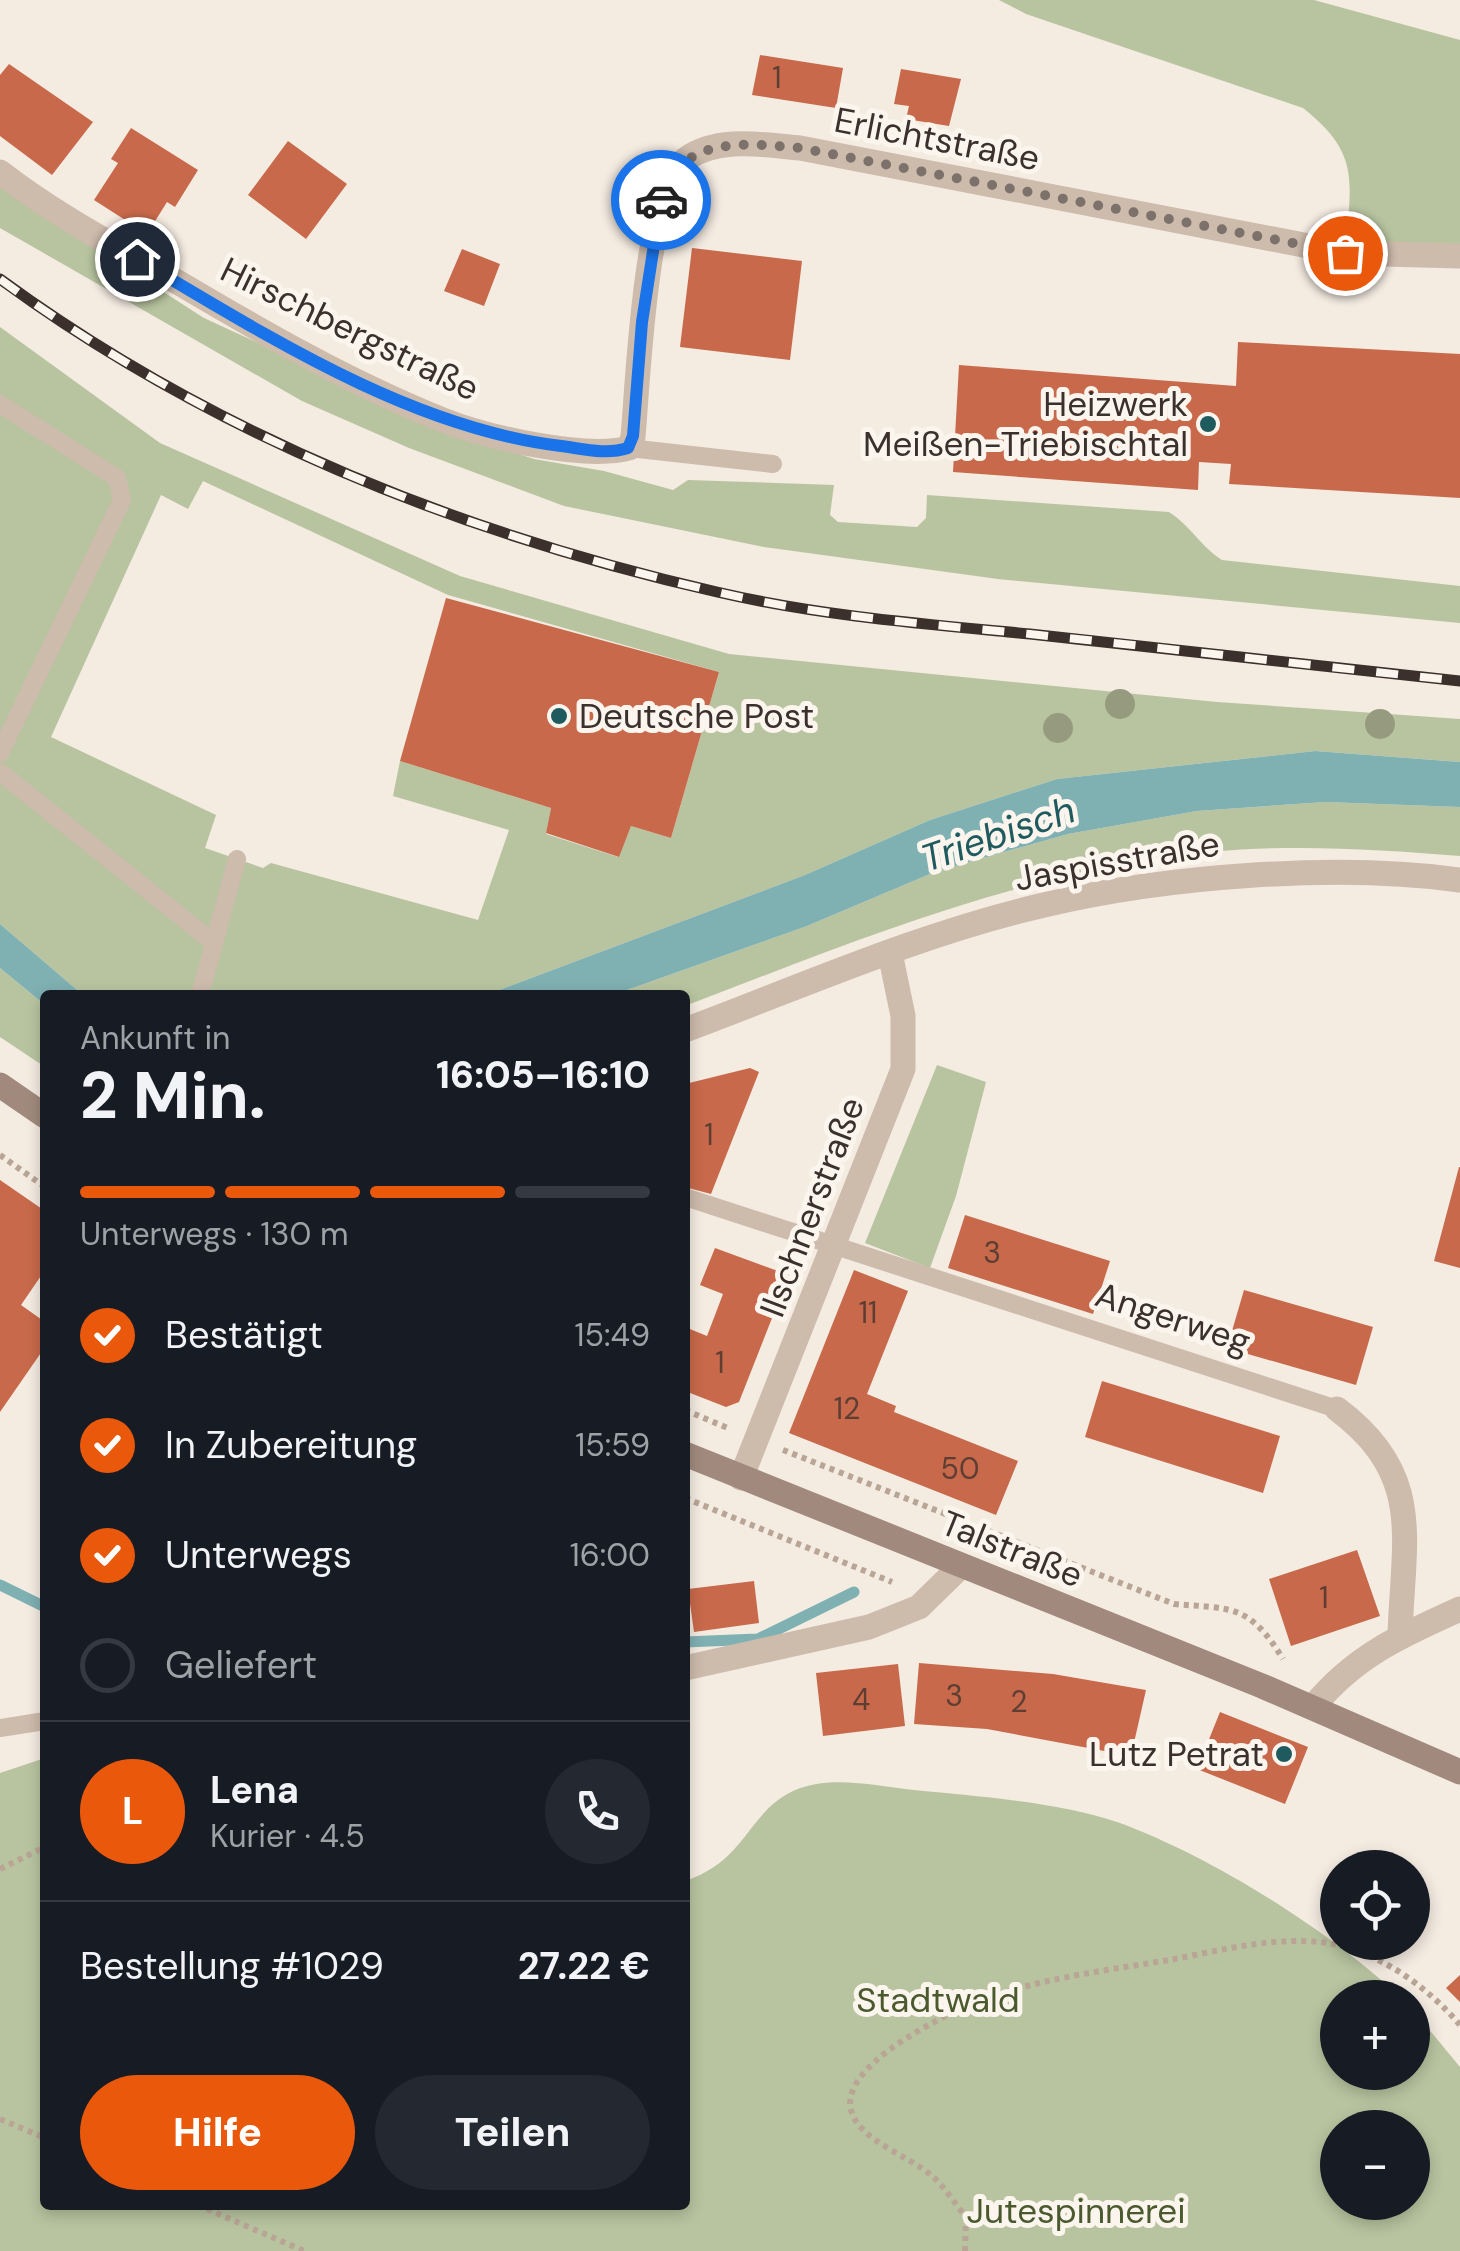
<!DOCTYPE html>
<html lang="de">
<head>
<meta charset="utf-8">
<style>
	body { margin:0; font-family:"DM Sans",sans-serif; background:#242831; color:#f1f3f6; height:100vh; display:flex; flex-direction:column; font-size:38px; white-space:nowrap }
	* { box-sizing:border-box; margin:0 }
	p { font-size:32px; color:#9ea1a6 }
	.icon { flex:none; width:55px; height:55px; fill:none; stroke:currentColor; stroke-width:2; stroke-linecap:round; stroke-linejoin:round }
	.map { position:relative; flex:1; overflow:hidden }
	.side { position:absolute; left:40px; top:990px; width:650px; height:1220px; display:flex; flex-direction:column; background:#171b24; border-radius:10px; box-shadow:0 5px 15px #0003 }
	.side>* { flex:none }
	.buttons { position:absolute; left:1320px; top:1850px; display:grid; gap:20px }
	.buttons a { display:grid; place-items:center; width:110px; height:110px; border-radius:50%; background:#171b24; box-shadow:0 5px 15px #0003; font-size:50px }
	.pin { position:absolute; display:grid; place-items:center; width:85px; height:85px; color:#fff; margin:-42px; border:5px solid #fff; border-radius:50%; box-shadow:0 2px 10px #0007 }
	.courier { position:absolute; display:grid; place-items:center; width:100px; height:100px; margin:-50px; border:8px solid #1a73e8; border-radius:50%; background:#fff; color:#222; box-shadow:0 2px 12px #0007 }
	.headline em { font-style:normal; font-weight:800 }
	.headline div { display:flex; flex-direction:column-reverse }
	.headline { display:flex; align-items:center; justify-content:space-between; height:170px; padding:0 40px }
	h1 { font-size:65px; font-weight:800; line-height:75px }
	.bar { display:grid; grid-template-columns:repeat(4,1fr); gap:15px 10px; align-content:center; height:120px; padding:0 40px }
	.bar i { height:12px; border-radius:8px; background:#363941 }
	.bar .active { background:#ea580c }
	.bar p { grid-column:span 4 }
	.line { display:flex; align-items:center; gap:25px; padding:0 40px; border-top:2px solid #363941 }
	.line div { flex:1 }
	.round { display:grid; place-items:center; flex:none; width:105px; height:105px; border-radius:52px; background:#242831 }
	ol { padding:0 40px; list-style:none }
	li { display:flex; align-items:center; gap:30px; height:110px }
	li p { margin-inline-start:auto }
	li .icon { padding:10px; border-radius:50%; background:#ea580c; color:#fff; stroke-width:4 }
	li:last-child { color:#9ea1a6 }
	li i { width:55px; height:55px; border:5px solid #363941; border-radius:50% }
	.action { display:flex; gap:20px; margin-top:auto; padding:20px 40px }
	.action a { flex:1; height:115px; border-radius:60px; background:#ea580c; color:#fff; font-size:40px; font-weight:800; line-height:115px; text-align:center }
	.action a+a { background:#242831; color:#f1f3f6 }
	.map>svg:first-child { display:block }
</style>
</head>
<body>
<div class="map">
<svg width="1460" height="2251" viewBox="0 0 1460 2251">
	<rect width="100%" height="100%" fill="#f4ebe1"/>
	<!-- green -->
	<path fill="#b8c4a0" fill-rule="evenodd" d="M999,0H1314L1460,40V256L1345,253C1350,185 1363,155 1303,108L1026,14Z
		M0,187L204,318L442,428L534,459L604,471L673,490L688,480L834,485L830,515L838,522L917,527L926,518L927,495L1169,512C1191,526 1200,546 1222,560L1460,586V623L998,579L764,547L564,506L409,448L302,401L0,228Z
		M0,327L160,443L460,576L729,654L1217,702L1460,719V762L1315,751L1057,779L930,820L805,875L486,995H83L0,924ZM203,481L448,595L719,672L671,838L631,826L618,857L546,834L551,808L400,761L393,796L509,830L478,920L271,863L263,868L205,848L216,815L51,737L161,495L188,509Z
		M1325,802L1460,807V856C1376,849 1293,844 1209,852C1026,870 855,941 685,1006V995H613L807,926L937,871L1068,834L1197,811Z
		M0,968L45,1005V1067L0,1037Z
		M937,1065L986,1082L956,1196L930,1268L865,1243Z
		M45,1758V2205H685V1881C747,1860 747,1813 793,1791C829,1774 876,1786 914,1790C974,1796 1060,1802 1117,1822C1209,1855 1329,1930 1400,1997L1338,1998V2072H1412L1413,2010L1460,2067V2251H0V1773ZM1338,2128H1412V2202H1338Z"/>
	<!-- water -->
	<path fill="#7fb0b2" d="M1315,751L1460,762V807L1325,802L1197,811L1068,834L937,871L807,926L613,995H486L805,875L930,820L1057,779Z
		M0,924L83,995H45V1005L0,968Z"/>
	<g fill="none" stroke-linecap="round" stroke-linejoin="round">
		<!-- stream -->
		<path stroke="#7fb0b2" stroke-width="11" d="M0,1585L45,1607
			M685,1642L758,1639L854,1592"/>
	</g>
	<!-- building -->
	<path fill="#c8694b" d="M760,55L843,68L836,108L752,95Z
		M9,64L93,122L52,175L0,136V75Z
		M901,69L961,79L949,126L906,119L909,106L894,104Z
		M131,128L198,170L175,207L167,202L147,234L94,200L118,163L111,159Z
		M288,141L347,184L306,239L248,195Z
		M692,248L802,261L790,360L680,347Z
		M462,249L500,264L484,306L444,291Z
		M1238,342L1460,354V498L1229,484L1231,464L1199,462L1198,490L953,472L959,365L1236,386Z
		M446,598L719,672L671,838L631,826L619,857L546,833L551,808L400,761Z
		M750,1068L759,1072L711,1194L685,1187V1084Z
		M1459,1167H1460V1268L1434,1261Z
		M0,1180L45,1211V1270L21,1305L45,1322V1347L0,1412Z
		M965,1215L1110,1261L1093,1314L948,1268Z
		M715,1248L789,1275L739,1402L726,1407L685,1391V1327L707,1336L723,1294L700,1285Z
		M854,1270L908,1291L867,1394L896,1406L894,1412L1018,1461L996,1515L789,1433Z
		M1244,1290L1373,1327L1356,1385L1227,1348Z
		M1102,1381L1280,1436L1263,1493L1085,1437Z
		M1357,1550L1380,1616L1291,1646L1269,1579Z
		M754,1581L759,1623L694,1632L688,1589Z
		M919,1663L1053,1674L1146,1690L1131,1756L987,1729L914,1724Z
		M898,1664L905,1726L823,1736L816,1673Z
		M1220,1712L1308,1747L1285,1804L1197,1769Z
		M1460,1975V2002L1446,1988Z"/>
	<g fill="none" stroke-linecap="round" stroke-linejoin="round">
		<!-- path -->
		<path stroke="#b9a596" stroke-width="6" stroke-dasharray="5 5" stroke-linecap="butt" d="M0,1155L45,1187
			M685,1410L730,1429
			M783,1450L1174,1604C1233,1609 1249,1604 1283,1659
			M685,1498L892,1582
			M0,1869L45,1847
			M0,2119L45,2138
			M198,2205L304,2251
			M965,2251L966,2217C955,2204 945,2187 932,2176C910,2156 859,2141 851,2110C840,2067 937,2019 969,2005C1032,1979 1103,1971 1169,1960C1217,1951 1271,1937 1320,1942C1374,1948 1426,1985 1460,2025"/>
		<!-- service -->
		<path stroke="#cdbbac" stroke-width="18" d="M0,404L117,478L122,500L0,753
			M629,448L773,464
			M0,772L214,943
			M200,995L237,859
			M685,1197L1337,1409
			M0,1728L45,1721"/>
		<!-- minor -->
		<path stroke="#cdbbac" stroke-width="25" d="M0,172C54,214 115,246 174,280C260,331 350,383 443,420C486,437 585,460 629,448L633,437C638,382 645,189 686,159C718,136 764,145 800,148L1345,253L1460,256
			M685,1030C803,986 922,933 1044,905C1167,876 1335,863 1460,880
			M1337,1409C1425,1475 1403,1538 1400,1635
			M741,1478L903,1069V1016L890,953
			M685,1668L869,1627L919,1607L961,1566
			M1313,1707C1354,1656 1402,1635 1460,1609"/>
		<!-- secondary -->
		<path stroke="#a18a7d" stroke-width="25" d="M0,1085L45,1116
			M685,1454L1262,1686L1460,1772"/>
		<defs>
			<path id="rail" d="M0,279C213,435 460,533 717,592C820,616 925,624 1030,634C1173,649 1317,666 1460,681"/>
		</defs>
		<!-- rail casing -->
		<use href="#rail" stroke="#3b302b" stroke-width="11"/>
		<!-- rail -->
		<use href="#rail" stroke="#fbf5ee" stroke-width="8" stroke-dasharray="22" stroke-linecap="butt"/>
	</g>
	<!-- trees -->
	<g fill="#969b7f">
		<circle cx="1120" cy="704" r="15"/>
		<circle cx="1380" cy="724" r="15"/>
		<circle cx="1058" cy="728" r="15"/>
	</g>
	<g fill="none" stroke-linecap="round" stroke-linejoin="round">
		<!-- done -->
		<path stroke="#7c716b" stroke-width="10" stroke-dasharray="0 18" d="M661,200C679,135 746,143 800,148L1345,253"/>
		<!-- route -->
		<path stroke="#1a73e8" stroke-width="12" d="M137,259C266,335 410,428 561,446C584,449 606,455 628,448L633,436L642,322L661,200"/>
	</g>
	<!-- markers -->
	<g fill="#1f5a5e" stroke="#fbf5ee" stroke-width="4">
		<circle cx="1208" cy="424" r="10"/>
		<circle cx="559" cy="716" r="10"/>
		<circle cx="1284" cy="1754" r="10"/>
	</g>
	<g text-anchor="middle" stroke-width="10" stroke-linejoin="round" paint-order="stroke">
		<!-- number labels -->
		<g font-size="30" fill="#5e3e33">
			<text x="777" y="88">1</text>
			<text x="709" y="1145">1</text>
			<text x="992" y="1263">3</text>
			<text x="868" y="1323">11</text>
			<text x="720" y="1373">1</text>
			<text x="847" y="1419">12</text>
			<text x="960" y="1479">50</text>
			<text x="1324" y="1608">1</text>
			<text x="954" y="1706">3</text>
			<text x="861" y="1710">4</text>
			<text x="1019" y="1712">2</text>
		</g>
		<!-- street labels -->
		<g font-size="35" fill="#3b302b" stroke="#fbf5ee">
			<text transform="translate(937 139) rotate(11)" y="12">Erlichtstraße</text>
			<text transform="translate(350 329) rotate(26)" y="12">Hirschbergstraße</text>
			<text transform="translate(1117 861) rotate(-10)" y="12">Jaspisstraße</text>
			<text transform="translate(812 1207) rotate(-69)" y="12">Ilschnerstraße</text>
			<text transform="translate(1173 1318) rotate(18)" y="12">Angerweg</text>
			<text transform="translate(1012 1549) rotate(22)" y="12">Talstraße</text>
		</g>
		<!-- poi labels -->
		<g font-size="35" fill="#3b302b" stroke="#fbf5ee" text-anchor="end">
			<text x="1188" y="416">Heizwerk<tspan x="1188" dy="40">Meißen-Triebischtal</tspan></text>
			<text x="579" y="728" text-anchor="start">Deutsche Post</text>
			<text x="1264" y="1766">Lutz Petrat</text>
		</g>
		<!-- park labels -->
		<g font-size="35" fill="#4a5a2e" stroke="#fbf5ee">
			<text x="938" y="2012">Stadtwald</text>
			<text x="1076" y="2223">Jutespinnerei</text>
		</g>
		<!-- water labels -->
		<g font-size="38" font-style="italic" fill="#1f5a5e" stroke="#fbf5ee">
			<text transform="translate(998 834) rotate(-19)" y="13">Triebisch</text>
		</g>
	</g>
</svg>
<div class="buttons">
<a><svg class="icon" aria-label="locate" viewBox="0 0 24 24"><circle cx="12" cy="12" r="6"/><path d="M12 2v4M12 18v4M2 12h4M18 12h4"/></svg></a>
<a>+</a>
<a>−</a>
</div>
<div class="pin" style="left:1345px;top:253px;background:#ea580c"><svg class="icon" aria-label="bag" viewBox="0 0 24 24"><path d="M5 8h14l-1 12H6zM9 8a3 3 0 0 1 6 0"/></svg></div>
<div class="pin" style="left:137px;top:259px;background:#1f2937"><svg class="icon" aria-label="home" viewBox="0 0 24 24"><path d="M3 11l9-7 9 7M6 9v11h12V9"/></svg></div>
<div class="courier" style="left:661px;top:200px"><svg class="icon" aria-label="car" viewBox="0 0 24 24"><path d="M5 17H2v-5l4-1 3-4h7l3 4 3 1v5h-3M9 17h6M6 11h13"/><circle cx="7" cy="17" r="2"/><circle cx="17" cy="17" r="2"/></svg></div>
<section class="side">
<div class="headline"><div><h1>2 Min.</h1><p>Ankunft in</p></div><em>16:05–16:10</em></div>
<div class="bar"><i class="active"></i><i class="active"></i><i class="active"></i><i></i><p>Unterwegs · 130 m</p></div>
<ol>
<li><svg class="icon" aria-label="check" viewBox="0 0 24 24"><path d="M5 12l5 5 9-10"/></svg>Bestätigt<p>15:49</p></li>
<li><svg class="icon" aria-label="check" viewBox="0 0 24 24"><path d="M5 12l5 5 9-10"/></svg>In Zubereitung<p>15:59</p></li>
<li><svg class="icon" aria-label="check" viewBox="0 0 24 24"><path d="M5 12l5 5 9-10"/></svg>Unterwegs<p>16:00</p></li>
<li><i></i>Geliefert</li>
</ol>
<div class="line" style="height:180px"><b class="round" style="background:#ea580c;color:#fff">L</b><div><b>Lena</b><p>Kurier · 4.5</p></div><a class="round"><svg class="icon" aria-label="phone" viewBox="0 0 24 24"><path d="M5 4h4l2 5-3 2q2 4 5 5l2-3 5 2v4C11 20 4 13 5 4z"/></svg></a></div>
<div class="line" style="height:130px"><div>Bestellung #1029</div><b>27.22 €</b></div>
<div class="action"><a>Hilfe</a><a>Teilen</a></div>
</section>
</div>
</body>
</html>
